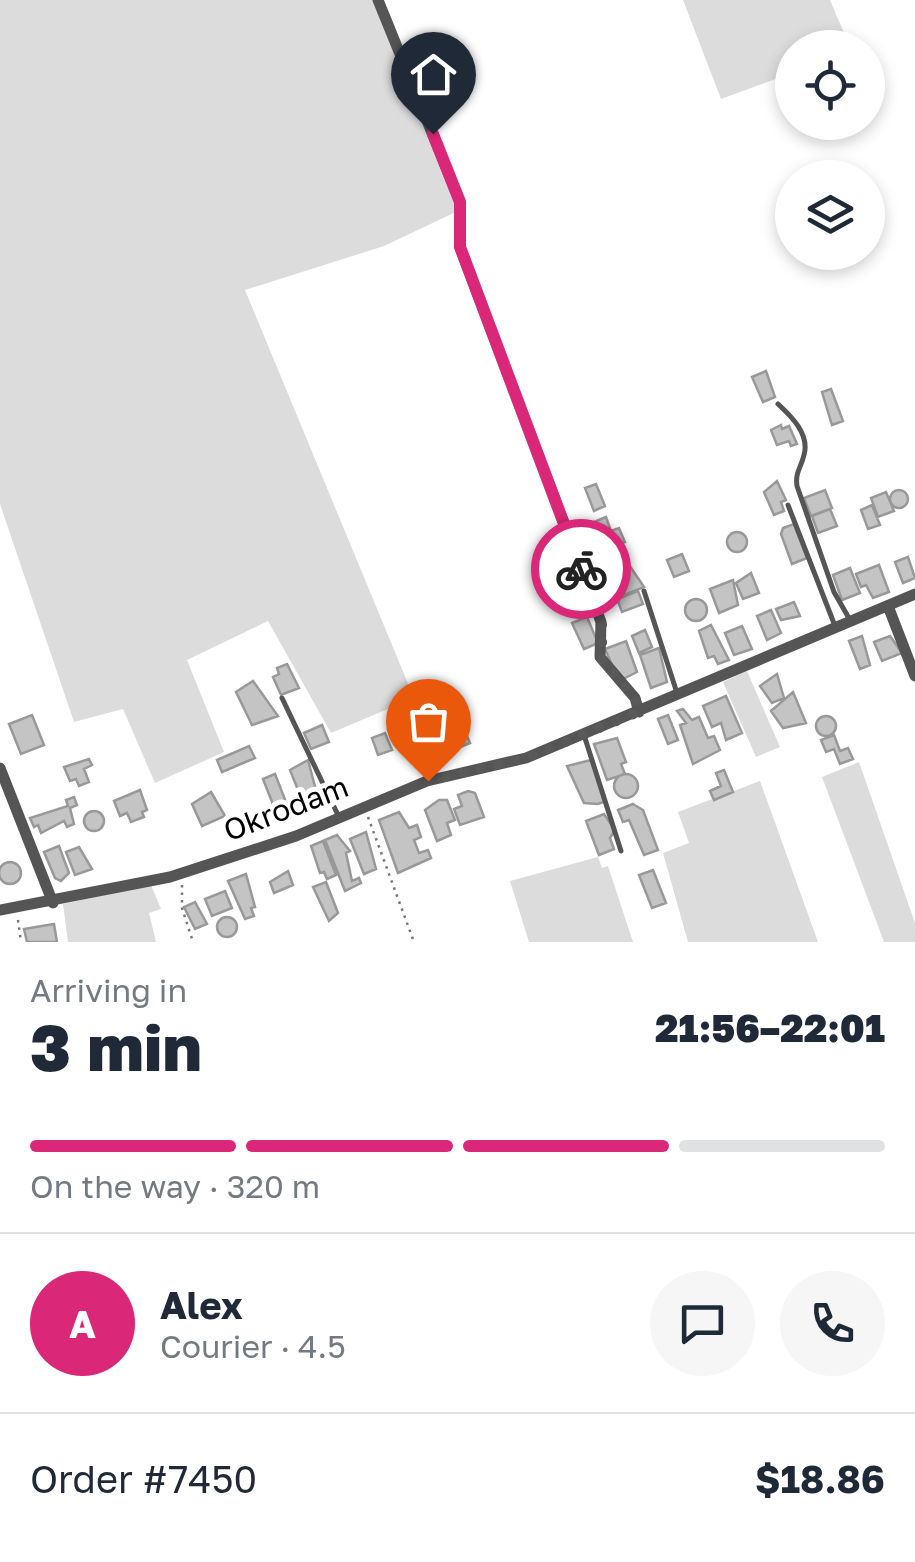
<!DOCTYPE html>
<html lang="en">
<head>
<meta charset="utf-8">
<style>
	body { margin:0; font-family:"Golos Text",sans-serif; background:#f6f6f7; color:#1f2937; height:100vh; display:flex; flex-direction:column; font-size:38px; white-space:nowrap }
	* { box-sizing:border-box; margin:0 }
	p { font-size:32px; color:#747a83 }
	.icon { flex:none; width:55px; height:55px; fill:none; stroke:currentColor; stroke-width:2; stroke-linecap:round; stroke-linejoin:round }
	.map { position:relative; height:942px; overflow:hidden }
	.drawer { display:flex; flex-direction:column; background:#fff; flex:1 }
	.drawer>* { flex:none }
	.fabs { position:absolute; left:775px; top:30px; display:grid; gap:20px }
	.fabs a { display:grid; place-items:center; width:110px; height:110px; border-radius:50%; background:#fff; box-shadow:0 5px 15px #0003; font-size:50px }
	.pin { position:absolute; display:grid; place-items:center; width:85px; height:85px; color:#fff; margin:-102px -42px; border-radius:50% 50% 50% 0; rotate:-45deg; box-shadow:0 0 10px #0007 }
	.pin .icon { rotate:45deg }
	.courier { position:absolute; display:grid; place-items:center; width:100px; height:100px; margin:-50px; border:8px solid #db2777; border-radius:50%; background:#fff; color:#222; box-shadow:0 2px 12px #0007 }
	.overview em { font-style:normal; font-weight:800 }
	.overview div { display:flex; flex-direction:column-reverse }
	.overview { display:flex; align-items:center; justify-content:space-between; height:170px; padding:0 30px }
	h1 { font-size:65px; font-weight:800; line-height:75px }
	.bar { display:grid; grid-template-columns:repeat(4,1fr); gap:15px 10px; align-content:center; height:120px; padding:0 30px }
	.bar i { height:12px; border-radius:8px; background:#e0e1e3 }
	.bar .active { background:#db2777 }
	.bar p { grid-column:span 4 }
	.line { display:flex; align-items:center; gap:25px; padding:0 30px; border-top:2px solid #e0e1e3 }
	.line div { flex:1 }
	.round { display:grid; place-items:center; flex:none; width:105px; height:105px; border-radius:52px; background:#f6f6f7 }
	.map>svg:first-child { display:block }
</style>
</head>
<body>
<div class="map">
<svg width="915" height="942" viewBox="0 0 915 942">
	<rect width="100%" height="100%" fill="#fff"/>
	<!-- green -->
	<path fill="#dcdcdc" d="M0,0H374L458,211L384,246L245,290L414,698L331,733L268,621L187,660L224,752L155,783L123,709L74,722L0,504Z
		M683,0H830L850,47L792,48V73L721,99Z
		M747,671L780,747L756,757L723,682Z
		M859,762L915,923V942H884L822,777Z
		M760,781L818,942H688L663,853L689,843L678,812Z
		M598,857L602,868L608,866L633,942H529L510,881Z
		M151,885L161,909L149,913L156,942H68L63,904Z"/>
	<!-- building -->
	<path fill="#c4c4c4" stroke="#999" stroke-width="2.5" d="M766,371L775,397L763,402L752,377Z
		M831,389L843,421L832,425L822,392Z
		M781,425L782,429L789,426L797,444L791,446L789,441L777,445L771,430Z
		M777,481L786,500L781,502L784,511L774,515L764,492Z
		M596,484L605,506L594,511L585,488Z
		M890 499a9 9 0 1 1 18 0a9 9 0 1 1-18 0Z
		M825,490L832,508L811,516L804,498Z
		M886,492L894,511L878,517L871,498Z
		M872,505L880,525L868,529L861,510Z
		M830,509L837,526L818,533L812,516Z
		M606,517L611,531L619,528L625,542L618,545L623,556L644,587L617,598L587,525Z
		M794,524L807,558L792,564L781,534L783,528Z
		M727 542a10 10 0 1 1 20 0a10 10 0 1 1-20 0Z
		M564,537L570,557L558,561L551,542Z
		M682,554L689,571L674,577L667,560Z
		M908,557L915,578L903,583L895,562Z
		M879,565L889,592L873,598L866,585L861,587L856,574Z
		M571,567L579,587L564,593L556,572Z
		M850,568L860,593L842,600L833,575Z
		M751,573L759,593L743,599L736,583Z
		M733,580L738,605L719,613L710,589Z
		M638,591L643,604L622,612L617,599Z
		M685 610a11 11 0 1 1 22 0a11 11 0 1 1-22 0Z
		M794,602L800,616L781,620L776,609Z
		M771,610L781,633L767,640L757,616Z
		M587,617L598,643L584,649L572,623Z
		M711,625L729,660L718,664L714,656L708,658L699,631Z
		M742,626L752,649L734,655L725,633Z
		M645,630L652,647L639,653L632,636Z
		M862,636L870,665L860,669L849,641Z
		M890,636L902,653L882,661L874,642Z
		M626,641L637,672L619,681L605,649Z
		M659,648L667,682L651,688L640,655Z
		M287,664L299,688L281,695L273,677L279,674L277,668Z
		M777,674L784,698L772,703L760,686Z
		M253,681L278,716L252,725L236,692Z
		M793,692L806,723L783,728L771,711Z
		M726,696L742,733L726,740L721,723L712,727L703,706Z
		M683,709L692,720L699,717L708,738L714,736L720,750L693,764L680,725L686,723L677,711Z
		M457,712L470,743L443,754L434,731L447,726L444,717Z
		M32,715L44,745L21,754L9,724Z
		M668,715L678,740L668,744L658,719Z
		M816 726a10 10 0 1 1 20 0a10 10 0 1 1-20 0Z
		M322,725L329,742L311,749L304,733Z
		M385,733L392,750L378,755L372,738Z
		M834,735L840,751L848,748L853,759L840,764L834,749L826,752L821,740Z
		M617,738L626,762L621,764L625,774L607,780L594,744Z
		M249,746L255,758L222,772L217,760Z
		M89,759L92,765L84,769L89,782L79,786L76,779L70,781L64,767Z
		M308,760L317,794L302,800L290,770Z
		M591,760L606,801L598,804L584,803L567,766Z
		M724,770L733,792L714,800L710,791L721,786L716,773Z
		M275,774L286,802L274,807L263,779Z
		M614 786a12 12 0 1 1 24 0a12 12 0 1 1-24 0Z
		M140,790L147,810L142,812L144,817L131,822L127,813L120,816L114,801Z
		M468,791L475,793L484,817L460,825L454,809L462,806L458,795Z
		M211,792L225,816L202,826L192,804Z
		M74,797L77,805L70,808L74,824L67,827L64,821L41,833L38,825L34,827L30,818L68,806L66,800Z
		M439,800H447L455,820L447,823L451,835L437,841L425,810Z
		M633,804L643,810L658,850L644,855L629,820L623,822L618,810Z
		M84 821a10 10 0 1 1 20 0a10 10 0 1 1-20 0Z
		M399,812L409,828L417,825L421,837L414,840L419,853L428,850L431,858L398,873L379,820Z
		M604,814L615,830L610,838L614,849L599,855L586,821Z
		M366,832L376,869L364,874L350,839Z
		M337,835L350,851L346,853L352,881L359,878L361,883L345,891L325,840Z
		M323,841L336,875L327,879L324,872L320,873L311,846Z
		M59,846L69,873L61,881L55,878L44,852Z
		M79,847L92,869L75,875L66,852Z
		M-1 873a11 11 0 1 1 22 0a11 11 0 1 1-22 0Z
		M653,870L666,903L652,908L639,875Z
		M288,871L293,885L274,893L270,882Z
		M246,874L255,907L251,908L254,916L245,919L228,881Z
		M326,882L338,913L329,921L313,887Z
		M225,891L232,908L212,916L205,899Z
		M195,902L207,924L195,929L184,907Z
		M217 927a10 10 0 1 1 20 0a10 10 0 1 1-20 0Z
		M54,924L57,942H27L24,929Z"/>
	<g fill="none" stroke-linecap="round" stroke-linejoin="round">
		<!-- path -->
		<path stroke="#777" stroke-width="2.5" stroke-dasharray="2.5 5" stroke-linecap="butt" d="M368,817L414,942
			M182,885V908L193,942
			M18,920L21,942"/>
		<!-- service -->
		<path stroke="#555" stroke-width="5" d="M778,404C791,416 810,434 804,455C801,468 795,472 797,486L834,592L850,620
			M788,505L835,626
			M644,591L677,693
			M282,698L338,815
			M584,735L621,851"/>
		<!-- minor -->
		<path stroke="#555" stroke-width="11" d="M378,0L460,202V247L601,622L600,657L635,698L639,712
			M888,606L915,676
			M0,768L53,903
			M0,910L170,877L296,836L427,781L526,758L915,594"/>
	</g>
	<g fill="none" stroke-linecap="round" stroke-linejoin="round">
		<!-- done -->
		<path stroke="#595959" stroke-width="10" stroke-dasharray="0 18" d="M428,781L526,758L639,712L635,698L600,657L604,630L581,569"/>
		<!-- route -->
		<path stroke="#db2777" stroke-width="12" d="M433,134L460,202V247L581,569"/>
	</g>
	<g text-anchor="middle" stroke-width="10" stroke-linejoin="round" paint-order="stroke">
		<!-- street labels -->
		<g font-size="30" fill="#000" stroke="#fff">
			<text transform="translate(286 809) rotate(-21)" y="10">Okrodam</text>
		</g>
	</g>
</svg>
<div class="fabs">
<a><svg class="icon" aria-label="locate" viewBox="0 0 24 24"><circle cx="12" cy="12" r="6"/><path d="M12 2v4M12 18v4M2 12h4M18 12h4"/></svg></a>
<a><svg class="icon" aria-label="layers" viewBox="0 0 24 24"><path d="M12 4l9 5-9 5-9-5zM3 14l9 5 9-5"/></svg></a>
</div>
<div class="pin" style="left:428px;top:781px;background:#ea580c"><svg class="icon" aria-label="bag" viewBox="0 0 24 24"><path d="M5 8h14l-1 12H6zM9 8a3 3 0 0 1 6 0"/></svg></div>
<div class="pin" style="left:433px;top:134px;background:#1f2937"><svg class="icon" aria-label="home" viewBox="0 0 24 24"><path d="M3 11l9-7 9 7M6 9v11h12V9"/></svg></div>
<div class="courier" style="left:581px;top:569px"><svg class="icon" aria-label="bike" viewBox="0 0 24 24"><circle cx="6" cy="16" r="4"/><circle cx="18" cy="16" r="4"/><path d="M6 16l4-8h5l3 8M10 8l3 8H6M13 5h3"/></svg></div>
</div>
<section class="drawer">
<div class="overview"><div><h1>3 min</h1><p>Arriving in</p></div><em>21:56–22:01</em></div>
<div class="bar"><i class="active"></i><i class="active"></i><i class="active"></i><i></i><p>On the way · 320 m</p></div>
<div class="line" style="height:180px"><b class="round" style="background:#db2777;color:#fff">A</b><div><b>Alex</b><p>Courier · 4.5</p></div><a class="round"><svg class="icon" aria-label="chat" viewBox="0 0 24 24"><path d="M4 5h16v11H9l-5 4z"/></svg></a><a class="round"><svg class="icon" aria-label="phone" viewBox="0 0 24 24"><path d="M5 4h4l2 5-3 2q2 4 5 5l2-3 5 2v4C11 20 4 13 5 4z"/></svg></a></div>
<div class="line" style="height:130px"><div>Order #7450</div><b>$18.86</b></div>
</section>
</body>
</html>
